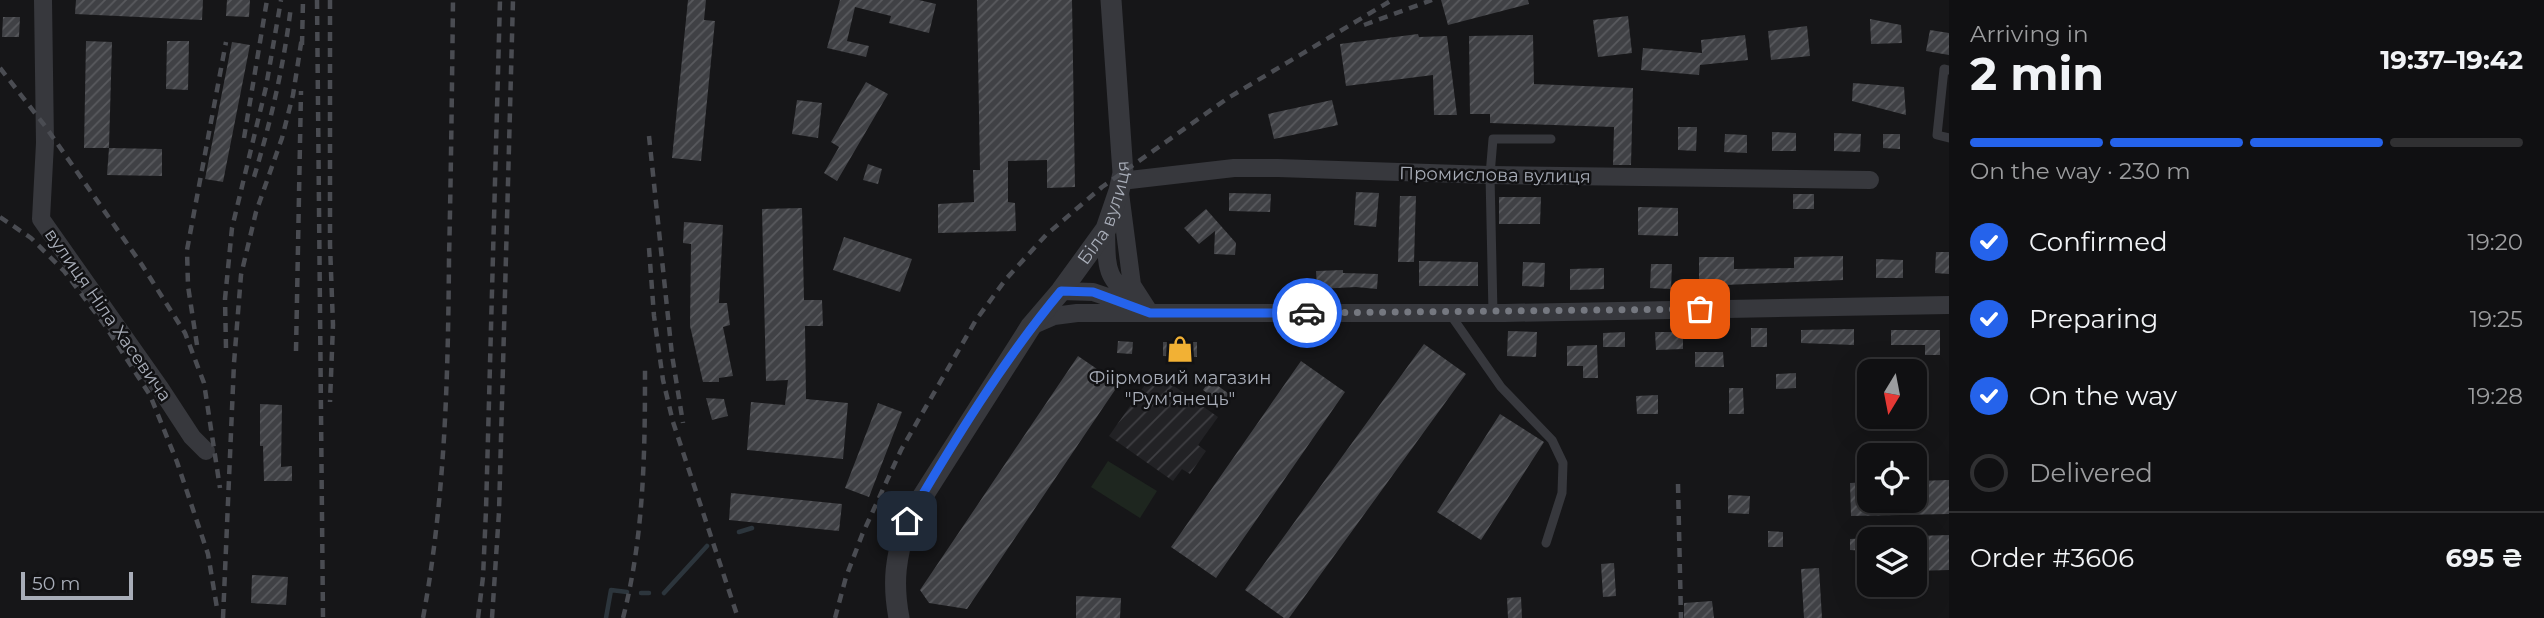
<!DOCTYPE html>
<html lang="en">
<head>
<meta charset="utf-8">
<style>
	body { margin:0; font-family:Montserrat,sans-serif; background:#1e1e20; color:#f1f3f6; height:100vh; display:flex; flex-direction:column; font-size:26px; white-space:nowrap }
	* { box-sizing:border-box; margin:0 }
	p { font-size:23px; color:#9c9d9f }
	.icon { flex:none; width:38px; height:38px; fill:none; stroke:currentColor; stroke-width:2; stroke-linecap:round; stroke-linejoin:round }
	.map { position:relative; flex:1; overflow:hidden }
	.drawer { display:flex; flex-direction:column; background:#101012; width:595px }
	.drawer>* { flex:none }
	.needle { width:46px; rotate:190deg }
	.fabs { position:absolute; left:1857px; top:359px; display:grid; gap:14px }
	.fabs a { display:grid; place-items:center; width:70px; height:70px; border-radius:14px; background:#101012; box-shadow:0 7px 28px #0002,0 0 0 2px #303032; font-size:35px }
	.scale { position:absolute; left:21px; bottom:18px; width:112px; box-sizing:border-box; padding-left:7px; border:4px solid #a8adb8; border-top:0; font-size:19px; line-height:24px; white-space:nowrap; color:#a8adb8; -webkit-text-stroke:5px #111113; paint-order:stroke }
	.pin { position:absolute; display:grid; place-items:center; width:60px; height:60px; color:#fff; margin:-30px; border-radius:14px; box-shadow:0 4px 10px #0006 }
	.courier { position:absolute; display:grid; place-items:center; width:70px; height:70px; margin:-35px; border:5px solid #2563eb; border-radius:50%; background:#fff; color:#222; box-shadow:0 2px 9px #0007 }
	.head em { font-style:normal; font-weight:700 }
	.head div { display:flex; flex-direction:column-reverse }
	.head { display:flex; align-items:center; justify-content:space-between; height:119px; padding:0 21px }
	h1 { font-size:46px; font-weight:700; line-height:52px }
	.bar { display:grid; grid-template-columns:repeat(4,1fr); gap:10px 7px; align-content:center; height:84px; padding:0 21px }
	.bar i { height:9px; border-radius:5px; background:#303032 }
	.bar .on { background:#2563eb }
	.bar p { grid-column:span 4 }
	.line { display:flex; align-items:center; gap:18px; padding:0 21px; border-top:2px solid #303032 }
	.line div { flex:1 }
	ol { padding:0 21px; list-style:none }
	li { display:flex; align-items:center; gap:21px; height:77px }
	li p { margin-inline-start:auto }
	li .icon { padding:7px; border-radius:50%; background:#2563eb; color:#fff; stroke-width:4 }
	li:last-child { color:#9c9d9f }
	li i { width:38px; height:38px; border:4px solid #303032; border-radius:50% }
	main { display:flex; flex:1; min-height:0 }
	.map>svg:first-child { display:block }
</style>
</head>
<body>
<main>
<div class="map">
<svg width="1949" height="618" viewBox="0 0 1949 618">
	<defs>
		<pattern id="industrial-furrows" width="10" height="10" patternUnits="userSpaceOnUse" patternTransform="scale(1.75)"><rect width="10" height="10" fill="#222225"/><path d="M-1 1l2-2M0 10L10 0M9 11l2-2" fill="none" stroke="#3f3f43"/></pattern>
		<pattern id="building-hatch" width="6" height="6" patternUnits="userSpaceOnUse" patternTransform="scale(1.75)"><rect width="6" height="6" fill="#404145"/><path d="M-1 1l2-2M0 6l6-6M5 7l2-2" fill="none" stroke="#595a5e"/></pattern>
	</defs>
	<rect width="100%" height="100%" fill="#161618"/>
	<!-- industrial -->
	<path fill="url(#industrial-furrows)" d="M1154,372L1218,417L1198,445L1206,451L1190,474L1182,469L1173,481L1109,436Z"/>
	<!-- green -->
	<path fill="#1e261f" d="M1108,461L1157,491L1140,518L1091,487Z"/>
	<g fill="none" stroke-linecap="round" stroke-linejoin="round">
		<!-- stream -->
		<path stroke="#2c353c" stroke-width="4.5" d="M739,532L752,528
			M641,593H649
			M664,593L707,546
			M606,618L611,590L627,592"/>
	</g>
	<!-- building -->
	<path fill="url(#building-hatch)" d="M76,0H203L202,20L75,14Z
		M227,0H250L249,17L226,16Z
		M688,0H706L704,20L715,21L701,161L672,158Z
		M840,0H919L936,4L929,33L889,23L891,16L855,7L847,41L869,46L866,57L827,48Z
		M977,0H1072L1075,187L1047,188V160L1008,161V202L1015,203L1016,231L938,233V204L974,202L973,170H980Z
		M1441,0H1528L1529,4L1448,25Z
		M1628,16L1632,53L1598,57L1593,20Z
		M3,17H20L19,37H2Z
		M1870,19L1901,25L1902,43L1871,44Z
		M1807,26L1810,56L1771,60L1768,31Z
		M1930,30L1949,33V55L1926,51Z
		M1418,34L1419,37L1447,36L1457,115H1434L1433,75L1346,86L1340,44Z
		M1533,35L1534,84L1633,88L1631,165H1613L1614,127L1490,123V114H1470L1469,36Z
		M1745,35L1748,60L1700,65L1699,75L1641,70L1643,48L1702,53L1701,40Z
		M86,41L112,42L109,148H84Z
		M167,41H189L188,90L166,89Z
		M232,42L250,45L223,182L205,179Z
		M866,82L888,94L837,181L824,173L839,147L831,142Z
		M1853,83L1904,87L1906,115L1852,101Z
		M797,100L822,103L818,138L792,134Z
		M1332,100L1338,125L1274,139L1268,114Z
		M1678,127H1697L1696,151L1678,150Z
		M1772,132L1796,133V151H1772Z
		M1834,133L1861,134L1860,152L1834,151Z
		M1725,134L1747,135V153L1724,152Z
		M1883,134H1900V149L1883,148Z
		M109,148L162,149V176L107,175Z
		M868,164L882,169L878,184L863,180Z
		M1356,192L1379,193L1376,227L1354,225Z
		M1229,193L1271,194L1270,212L1229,211Z
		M1793,194H1814V209H1793Z
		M1400,196H1416L1414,262H1398Z
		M1499,197H1541L1540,224H1499Z
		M1638,207L1678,208V236L1638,235Z
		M802,208L804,300H822L823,326H805L806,399L848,403L843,459L747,450L751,402L785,405L788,380L766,381L762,209Z
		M1206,209L1236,243L1235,255L1214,254L1215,231L1199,244L1184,228Z
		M684,222L723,225L719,303H727L730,325L723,327L733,376L719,378V382H703L690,326L691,244L683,243Z
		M844,237L912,259L900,292L833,270Z
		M1936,252H1949V274L1935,273Z
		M1843,256V280L1699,286V257H1734V269L1794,268V257Z
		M1876,259L1903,260V278H1876Z
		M1419,261L1478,262V286H1419Z
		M1523,262L1545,263L1544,287L1522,286Z
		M1651,264H1672L1671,289L1650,288Z
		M1604,268V289L1570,290V269Z
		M1343,270V273L1378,274L1377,289L1356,287L1317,289L1316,271Z
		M1751,328H1767V347H1751Z
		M1854,329V345L1801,343V330Z
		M1891,330H1940V355H1925V345H1891Z
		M1508,331L1537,332L1536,357L1507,356Z
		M1625,332V347H1603V333Z
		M1655,332H1683V349L1656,350Z
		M1118,341L1133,342L1132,354L1117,353Z
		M1163,342H1197V357L1163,356Z
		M1424,344L1466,374L1289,618H1284L1245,590Z
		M1597,345L1598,378H1583V366H1567V346Z
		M1695,352H1723L1724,367H1695Z
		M1078,356L1119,384L967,609L929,603L920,590Z
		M1301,361L1345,392L1216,578L1171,547Z
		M1796,373V388L1776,389V374Z
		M1210,380L1229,394L1222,404L1203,390Z
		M1729,388H1743L1744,414H1729Z
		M1658,395V414H1637L1636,396Z
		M706,398L724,399L728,416L712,420Z
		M878,403L902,412L869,497L845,488Z
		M260,404L282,405L281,467L292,466V481H264L263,446H260Z
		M1500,414L1544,442L1481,540L1437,512Z
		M1949,480V514L1851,516L1850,483L1869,482V500H1914V481Z
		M731,493L842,504L839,531L729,520Z
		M1728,495L1750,496L1749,514L1728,513Z
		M1768,531L1783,532V547H1768Z
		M1949,535V570L1914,571V536Z
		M1869,538V551L1850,550V539Z
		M1614,563L1616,596L1603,597L1601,564Z
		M1819,568L1822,618H1804L1801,569Z
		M252,575L288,577L286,605L251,603Z
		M1076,596L1121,598L1120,618H1076Z
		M1521,597L1522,618H1508L1507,598Z
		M1712,601L1714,618H1684V603Z"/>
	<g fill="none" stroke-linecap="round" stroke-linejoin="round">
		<!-- service -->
		<path stroke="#37383d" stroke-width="9" d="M1949,70L1944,69L1937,135L1949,138
			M1493,313L1490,175L1493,139H1551
			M1450,314L1501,387L1552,440L1563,463L1562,493L1546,543"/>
		<!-- minor -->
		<path stroke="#37383d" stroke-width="18" d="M43,0L45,143L41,219L160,388L192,437L206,451
			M1121,181L1234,168H1278L1490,175L1870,180
			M1120,193L1132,285L1150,313
			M1106,229C1107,269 1104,277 1138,304
			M1061,291L1093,292L1131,305
			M1031,326L1054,316L1077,313H1505L1949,305"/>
		<!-- tertiary -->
		<path stroke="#37383d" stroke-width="21" id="s1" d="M899,618C892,581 896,557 907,521L1031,326L1061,291L1106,229L1119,191L1123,173L1111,0"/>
		<!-- rail -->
		<path stroke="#4a4c52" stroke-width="4.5" stroke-dasharray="9 7" stroke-linecap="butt" d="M317,0L323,618
			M330,0V245L333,325L330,402
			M1364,25L1432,0
			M302,45L303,0
			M0,68L45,126L142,265L185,333L204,383L220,488
			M649,136L672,355L683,423
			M244,138L267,0
			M254,177C271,121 284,65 291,6
			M0,217L31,238L64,271L104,324L150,395L177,462L208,554L217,608
			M649,248L654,316L663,380L673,422L738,618
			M197,345L188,286L187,250L226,42
			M226,348L225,299L232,228L266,87L281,0
			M296,351L301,91
			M1678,484L1681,618
			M223,618L234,363L241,275L256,212L282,138L293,95L302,37
			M423,618C445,499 448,380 449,259C451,173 452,86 453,0
			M478,618L483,577L486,510L500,0
			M492,618L499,512L513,0
			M623,618C644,536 645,453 645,370
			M835,618L846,577L862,535L901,450L976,320L1006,279L1046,235L1102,187L1228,98L1392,0"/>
	</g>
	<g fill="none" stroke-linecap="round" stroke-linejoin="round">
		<!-- done -->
		<path stroke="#757880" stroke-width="7" stroke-dasharray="0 12.6" d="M1307,313L1700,309"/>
		<!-- route -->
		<path stroke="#2563eb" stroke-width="9" d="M907,521C952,444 1004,359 1061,291L1093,292L1150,313H1307"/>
	</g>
	<!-- icons -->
	<defs>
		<symbol id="shop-bare" viewBox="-9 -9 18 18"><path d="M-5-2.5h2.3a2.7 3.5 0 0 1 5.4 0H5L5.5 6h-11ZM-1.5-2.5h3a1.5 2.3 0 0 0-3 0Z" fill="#f2b134" stroke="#111113" stroke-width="2.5" paint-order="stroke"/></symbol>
	</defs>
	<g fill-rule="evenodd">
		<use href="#shop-bare" x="1161" y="330" width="38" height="38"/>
	</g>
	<g text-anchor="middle" stroke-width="5" stroke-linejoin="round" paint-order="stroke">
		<!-- street labels -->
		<g font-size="18" fill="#a8adb8" stroke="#111113">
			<text transform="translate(1495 175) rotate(1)" y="6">Промислова вулиця</text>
			<text dy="6" stroke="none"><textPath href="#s1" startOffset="467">Біла вулиця</textPath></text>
			<text transform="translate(108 315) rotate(55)" y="6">вулиця Ніла Хасевича</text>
		</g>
		<!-- poi labels -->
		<g font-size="18" fill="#a8adb8" stroke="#111113">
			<text x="1180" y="384">Фіірмовий магазин<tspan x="1180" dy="21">"Рум'янець"</tspan></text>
		</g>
	</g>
</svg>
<div class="fabs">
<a><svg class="needle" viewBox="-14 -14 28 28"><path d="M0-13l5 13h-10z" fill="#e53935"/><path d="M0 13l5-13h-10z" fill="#9c9d9f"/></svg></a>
<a><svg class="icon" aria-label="locate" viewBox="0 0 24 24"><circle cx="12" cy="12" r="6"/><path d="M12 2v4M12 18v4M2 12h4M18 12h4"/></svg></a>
<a><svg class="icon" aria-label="layers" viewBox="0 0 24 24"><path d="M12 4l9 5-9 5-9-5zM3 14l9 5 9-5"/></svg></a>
</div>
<div class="scale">50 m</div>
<div class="pin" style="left:1700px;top:309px;background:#ea580c"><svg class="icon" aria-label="bag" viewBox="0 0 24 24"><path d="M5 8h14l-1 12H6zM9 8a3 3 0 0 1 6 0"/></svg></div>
<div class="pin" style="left:907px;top:521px;background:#1f2937"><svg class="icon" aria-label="home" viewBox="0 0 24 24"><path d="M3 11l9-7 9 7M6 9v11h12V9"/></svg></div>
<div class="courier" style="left:1307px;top:313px"><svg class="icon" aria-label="car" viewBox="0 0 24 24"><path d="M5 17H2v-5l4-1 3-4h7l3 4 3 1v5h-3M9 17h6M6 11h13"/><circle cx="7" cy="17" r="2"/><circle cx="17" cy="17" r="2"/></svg></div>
</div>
<section class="drawer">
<div class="head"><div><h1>2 min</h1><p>Arriving in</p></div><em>19:37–19:42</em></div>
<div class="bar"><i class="on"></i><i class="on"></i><i class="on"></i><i></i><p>On the way · 230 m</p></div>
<ol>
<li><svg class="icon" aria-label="check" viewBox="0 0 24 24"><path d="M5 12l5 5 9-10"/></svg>Confirmed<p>19:20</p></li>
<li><svg class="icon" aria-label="check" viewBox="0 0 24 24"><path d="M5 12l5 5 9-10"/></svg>Preparing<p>19:25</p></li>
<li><svg class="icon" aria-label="check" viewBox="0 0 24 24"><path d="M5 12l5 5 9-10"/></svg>On the way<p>19:28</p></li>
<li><i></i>Delivered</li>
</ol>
<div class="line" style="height:91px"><div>Order #3606</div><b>695 ₴</b></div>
</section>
</main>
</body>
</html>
